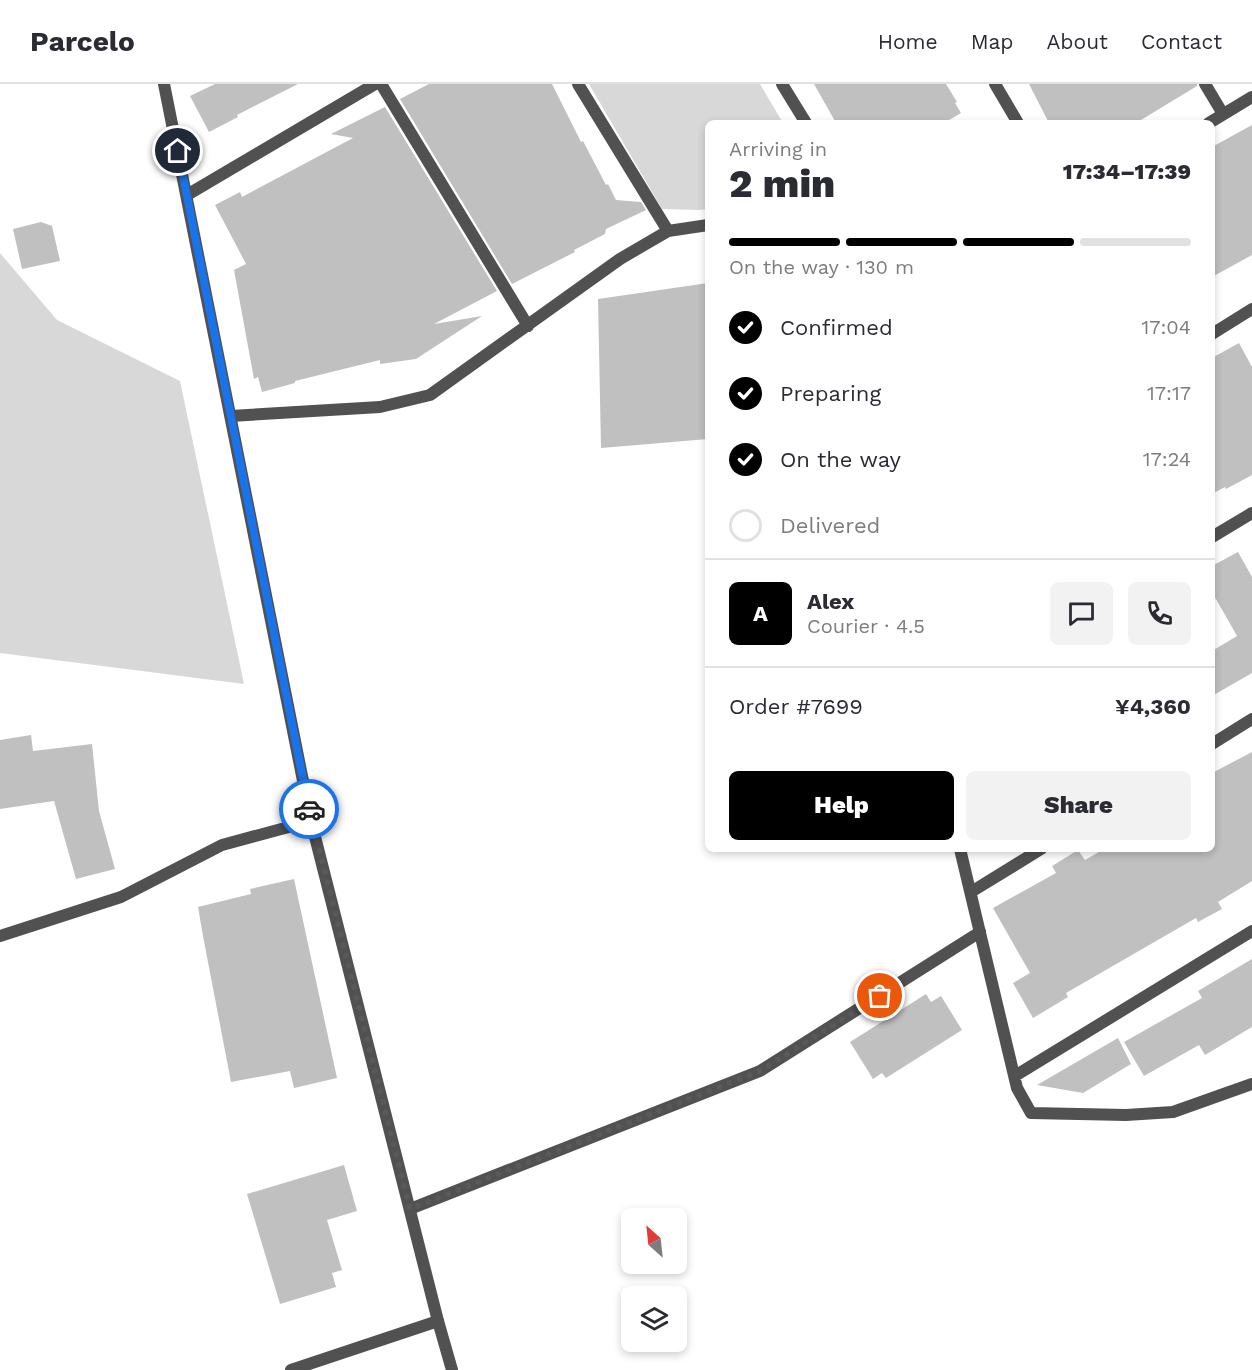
<!DOCTYPE html>
<html lang="en">
<head>
<meta charset="utf-8">
<style>
	body { margin:0; font-family:"Work Sans",sans-serif; background:#f2f2f3; color:#2b2b33; height:100vh; display:flex; flex-direction:column; font-size:22px; white-space:nowrap }
	* { box-sizing:border-box; margin:0 }
	p { font-size:20px; color:#7c7c81 }
	.icon { flex:none; width:33px; height:33px; fill:none; stroke:currentColor; stroke-width:2; stroke-linecap:round; stroke-linejoin:round }
	.map { position:relative; flex:1; overflow:hidden }
	.details { position:absolute; left:705px; top:36px; width:510px; height:732px; display:flex; flex-direction:column; background:#fff; border-radius:9px; box-shadow:0 3px 9px #0003 }
	.details>* { flex:none }
	.needle { width:39px; rotate:333deg }
	.buttons { position:absolute; left:621px; top:1124px; display:grid; gap:12px }
	.buttons a { display:grid; place-items:center; width:66px; height:66px; border-radius:9px; background:#fff; box-shadow:0 3px 9px #0003; font-size:30px }
	.pin { position:absolute; display:grid; place-items:center; width:51px; height:51px; color:#fff; margin:-26px; border:3px solid #fff; border-radius:50%; box-shadow:0 2px 6px #0007 }
	.courier { position:absolute; display:grid; place-items:center; width:60px; height:60px; margin:-30px; border:4px solid #1a73e8; border-radius:50%; background:#fff; color:#222; box-shadow:0 2px 8px #0007 }
	.headline em { font-style:normal; font-weight:800 }
	.headline div { display:flex; flex-direction:column-reverse }
	.headline { display:flex; align-items:center; justify-content:space-between; height:102px; padding:0 24px }
	h1 { font-size:39px; font-weight:800; line-height:45px }
	.bar { display:grid; grid-template-columns:repeat(4,1fr); gap:9px 6px; align-content:center; height:72px; padding:0 24px }
	.bar i { height:8px; border-radius:4px; background:#e1e1e2 }
	.bar .selected { background:#000 }
	.bar p { grid-column:span 4 }
	.line { display:flex; align-items:center; gap:15px; padding:0 24px; border-top:2px solid #e1e1e2 }
	.line div { flex:1 }
	.round { display:grid; place-items:center; flex:none; width:63px; height:63px; border-radius:9px; background:#f2f2f3 }
	ol { padding:0 24px; list-style:none }
	li { display:flex; align-items:center; gap:18px; height:66px }
	li p { margin-inline-start:auto }
	li .icon { padding:6px; border-radius:50%; background:#000; color:#fff; stroke-width:4 }
	li:last-child { color:#7c7c81 }
	li i { width:33px; height:33px; border:3px solid #e1e1e2; border-radius:50% }
	.action { display:flex; gap:12px; margin-top:auto; padding:12px 24px }
	.action a { flex:1; height:69px; border-radius:9px; background:#000; color:#fff; font-size:24px; font-weight:800; line-height:69px; text-align:center }
	.action a+a { background:#f2f2f3; color:#2b2b33 }
	header { display:flex; align-items:center; gap:36px; box-sizing:border-box; height:84px; padding:0 30px; background:#fff; border-bottom:2px solid #e1e1e2 }
	header strong { font-size:28px }
	nav { display:flex; gap:33px; margin-inline-start:auto; font-size:21px }
	.map>svg:first-child { display:block }
</style>
</head>
<body>
<header>
<strong>Parcelo</strong>
<nav><a>Home</a><a>Map</a><a>About</a><a>Contact</a></nav>
</header>
<div class="map">
<svg width="1252" height="1286" viewBox="0 0 1252 1286">
	<rect width="100%" height="100%" fill="#fff"/>
	<!-- green -->
	<path fill="#d8d8d8" d="M589,0H760L783,39H708V125L699,126L662,125Z
		M0,169L57,236L180,297L244,600L0,569Z"/>
	<!-- building -->
	<path fill="#c0c0c0" d="M215,0H298L237,31L238,33L209,48L190,12Z
		M429,0H552L581,58L583,57L606,101L608,100L616,116L641,118L646,126L606,145L605,150L574,166L575,168L512,200L400,15Z
		M814,0H946L957,18L955,19L961,29L944,39H836Z
		M1029,0H1197V2L1136,39H1049Z
		M385,23L497,207L434,240L482,232L416,275L380,280V276L295,297V299L262,308L258,293L254,295L234,186L246,180L215,121L240,108L242,113L353,54L331,50Z
		M1252,41V171L1212,193V63Z
		M41,138L52,142L60,177L22,185L13,145Z
		M708,199V355L601,364L598,215Z
		M1239,259L1252,283V391L1226,405L1225,403L1212,410V274Z
		M1238,468L1252,493V589L1212,612V567L1237,552L1212,508V482Z
		M31,651L33,667L92,660L99,727L115,785L76,795L54,717L0,725V656Z
		M1252,668V797L1218,818L1222,825L1198,838L1196,834L1066,909L1068,913L1033,934L1013,899L1030,889L993,824L1056,789L1052,782L1078,766L1085,776L1104,765H1212V689Z
		M294,795L337,994L294,1004L290,987L231,998L203,852L198,823L251,810L250,805Z
		M1252,875V943L1205,971L1199,961L1144,992L1124,958L1202,914L1198,907Z
		M926,910L931,918L941,912L962,946L886,994L882,989L873,995L850,958Z
		M1118,954L1131,980L1083,1009L1037,1001Z
		M344,1081L357,1127L327,1136L342,1186L332,1189L336,1203L280,1220L247,1110Z"/>
	<g fill="none" stroke-linecap="round" stroke-linejoin="round">
		<!-- service -->
		<path stroke="#515151" stroke-width="12" d="M410,1125L760,987L980,848
			M291,1286L438,1237"/>
		<!-- minor -->
		<path stroke="#515151" stroke-width="12" d="M381,0L528,242
			M578,0L668,147
			M782,0L806,39
			M995,0L1018,39
			M1205,0L1223,30
			M1209,39L1252,13
			M187,111L375,0
			M1212,250L1252,225
			M231,332L380,323L430,311L620,175L668,147L708,141
			M1212,453L1252,429
			M1212,660L1252,635
			M960,765L1017,1004L1031,1029L1126,1031L1173,1028L1252,1000
			M971,808L1041,765
			M0,852L121,813L222,761L311,737
			M1015,992L1252,847"/>
		<!-- tertiary -->
		<path stroke="#515151" stroke-width="12" d="M164,0L311,737L438,1237L452,1286"/>
	</g>
	<g fill="none" stroke-linecap="round" stroke-linejoin="round">
		<!-- done -->
		<path stroke="#595959" stroke-width="6" stroke-dasharray="0 10.8" d="M309,725L410,1125L760,987L880,912"/>
		<!-- route -->
		<path stroke="#1a73e8" stroke-width="8" d="M178,67L309,725"/>
	</g>
</svg>
<div class="buttons">
<a><svg class="needle" viewBox="-14 -14 28 28"><path d="M0-13l5 13h-10z" fill="#e53935"/><path d="M0 13l5-13h-10z" fill="#7c7c81"/></svg></a>
<a><svg class="icon" aria-label="layers" viewBox="0 0 24 24"><path d="M12 4l9 5-9 5-9-5zM3 14l9 5 9-5"/></svg></a>
</div>
<div class="pin" style="left:880px;top:912px;background:#ea580c"><svg class="icon" aria-label="bag" viewBox="0 0 24 24"><path d="M5 8h14l-1 12H6zM9 8a3 3 0 0 1 6 0"/></svg></div>
<div class="pin" style="left:178px;top:67px;background:#1f2937"><svg class="icon" aria-label="home" viewBox="0 0 24 24"><path d="M3 11l9-7 9 7M6 9v11h12V9"/></svg></div>
<div class="courier" style="left:309px;top:725px"><svg class="icon" aria-label="car" viewBox="0 0 24 24"><path d="M5 17H2v-5l4-1 3-4h7l3 4 3 1v5h-3M9 17h6M6 11h13"/><circle cx="7" cy="17" r="2"/><circle cx="17" cy="17" r="2"/></svg></div>
<section class="details">
<div class="headline"><div><h1>2 min</h1><p>Arriving in</p></div><em>17:34–17:39</em></div>
<div class="bar"><i class="selected"></i><i class="selected"></i><i class="selected"></i><i></i><p>On the way · 130 m</p></div>
<ol>
<li><svg class="icon" aria-label="check" viewBox="0 0 24 24"><path d="M5 12l5 5 9-10"/></svg>Confirmed<p>17:04</p></li>
<li><svg class="icon" aria-label="check" viewBox="0 0 24 24"><path d="M5 12l5 5 9-10"/></svg>Preparing<p>17:17</p></li>
<li><svg class="icon" aria-label="check" viewBox="0 0 24 24"><path d="M5 12l5 5 9-10"/></svg>On the way<p>17:24</p></li>
<li><i></i>Delivered</li>
</ol>
<div class="line" style="height:108px"><b class="round" style="background:#000;color:#fff">A</b><div><b>Alex</b><p>Courier · 4.5</p></div><a class="round"><svg class="icon" aria-label="chat" viewBox="0 0 24 24"><path d="M4 5h16v11H9l-5 4z"/></svg></a><a class="round"><svg class="icon" aria-label="phone" viewBox="0 0 24 24"><path d="M5 4h4l2 5-3 2q2 4 5 5l2-3 5 2v4C11 20 4 13 5 4z"/></svg></a></div>
<div class="line" style="height:78px"><div>Order #7699</div><b>¥4,360</b></div>
<div class="action"><a>Help</a><a>Share</a></div>
</section>
</div>
</body>
</html>
